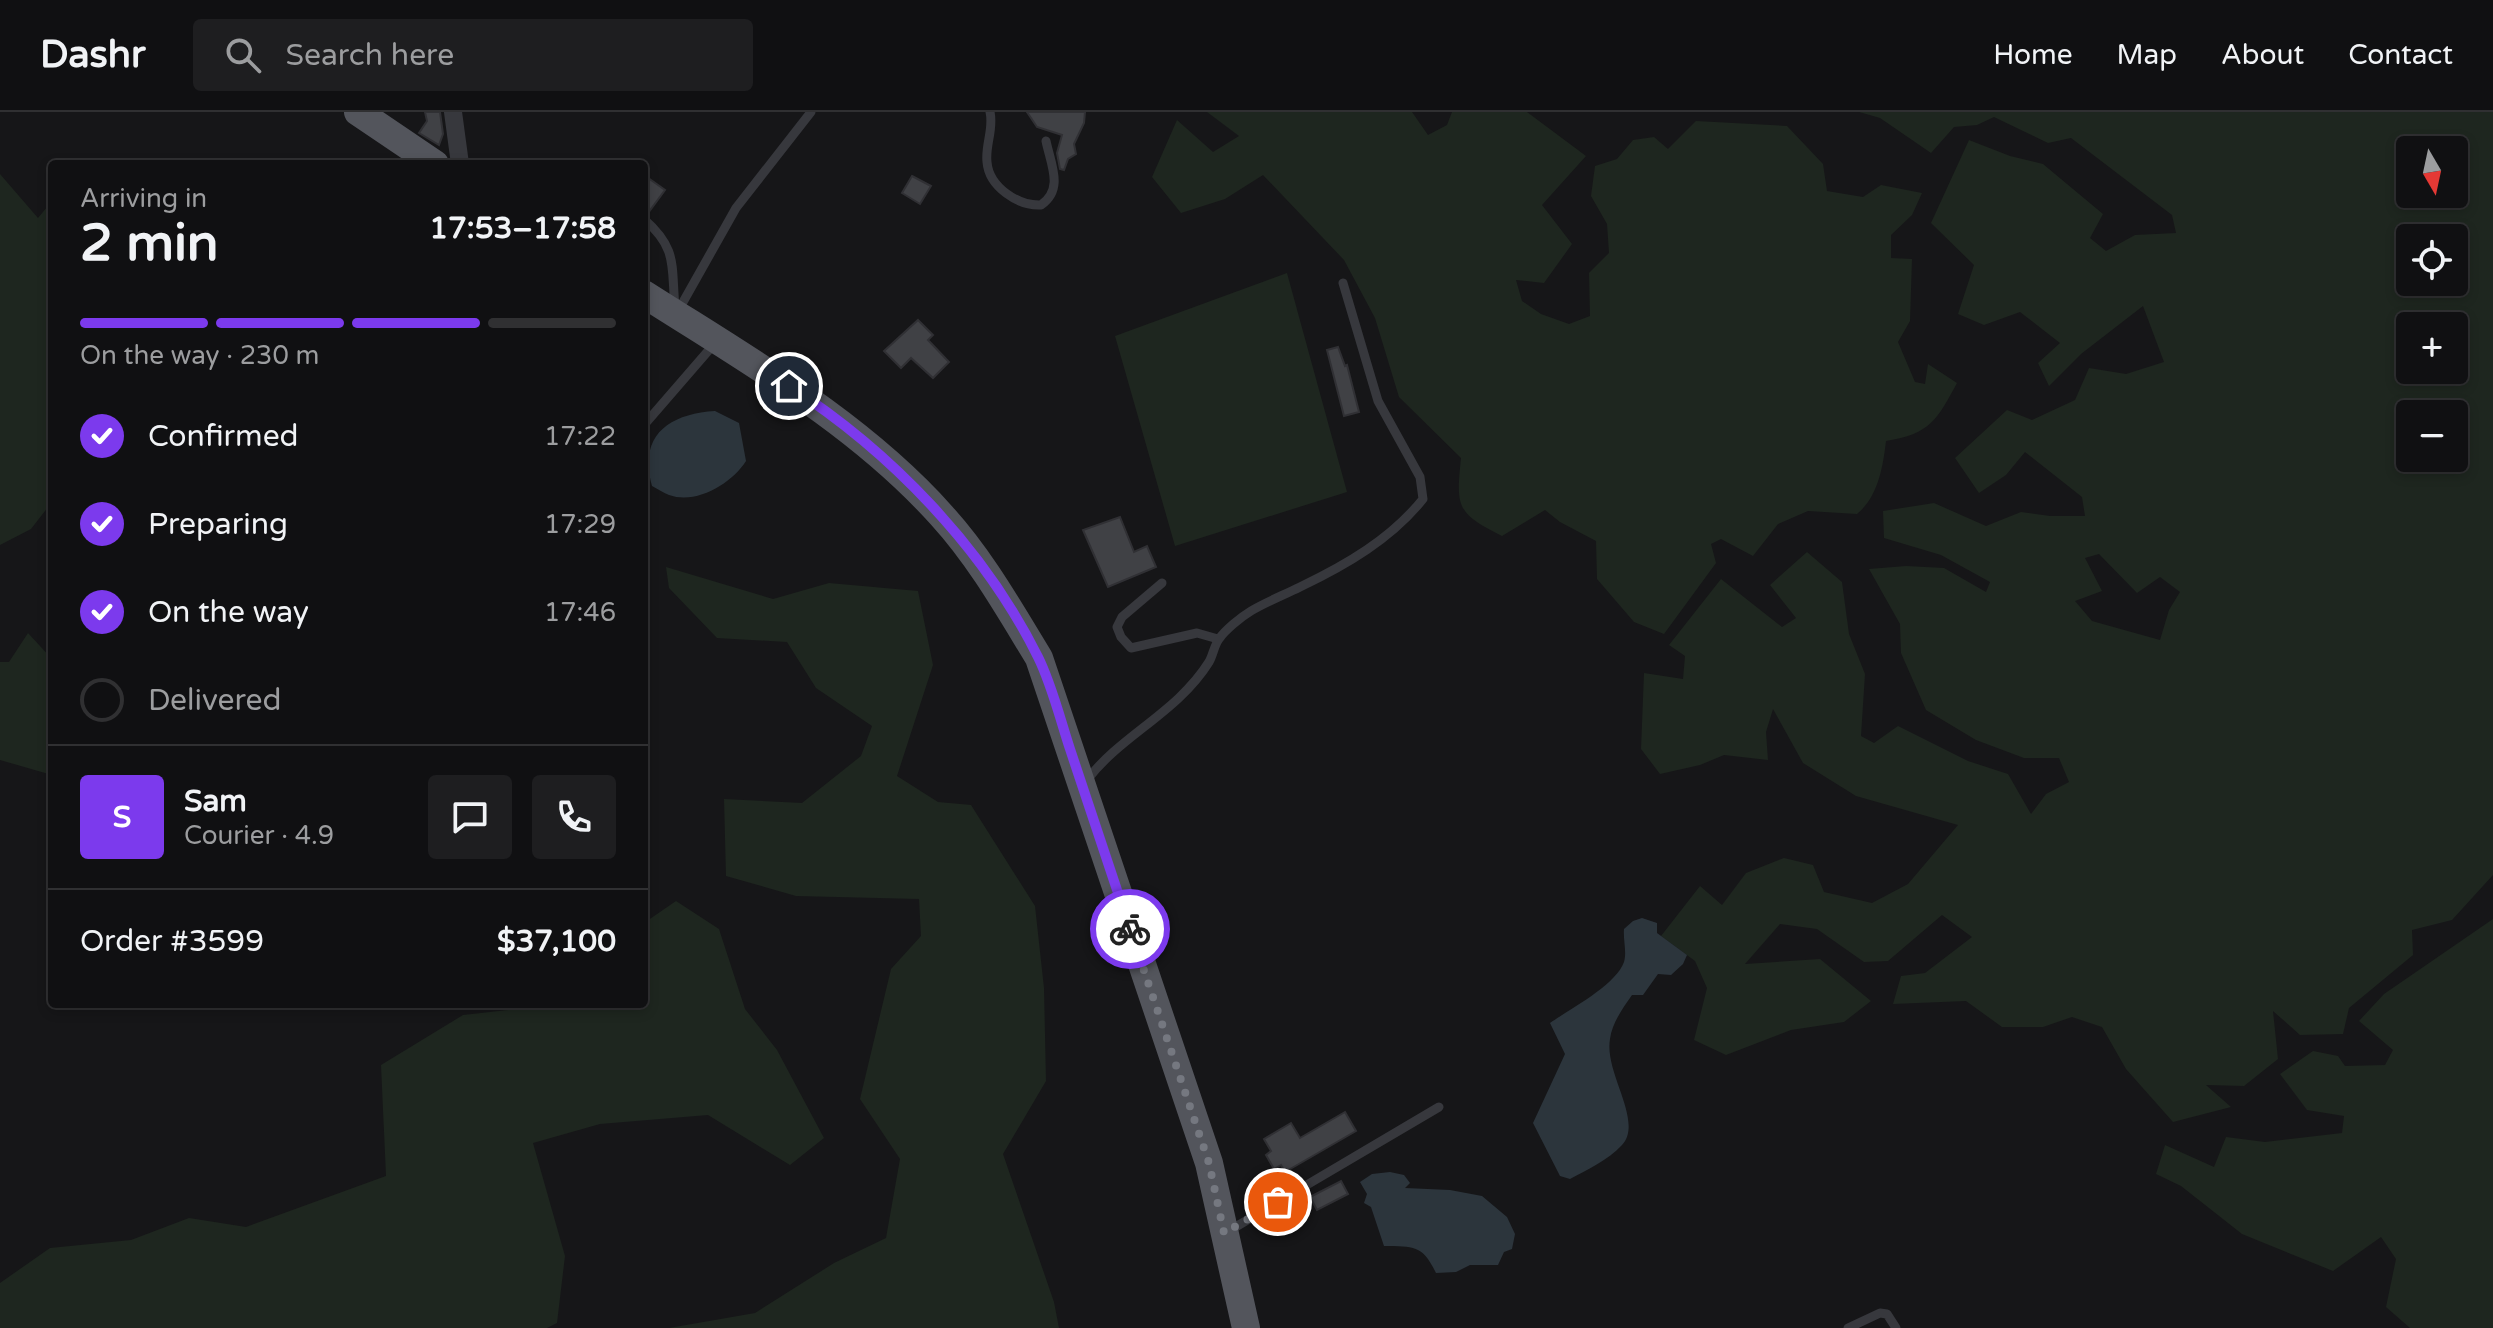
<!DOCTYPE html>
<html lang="en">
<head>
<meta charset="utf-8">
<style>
	body { margin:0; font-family:"Varela Round",sans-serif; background:#1e1e20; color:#f1f3f6; height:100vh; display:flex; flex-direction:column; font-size:30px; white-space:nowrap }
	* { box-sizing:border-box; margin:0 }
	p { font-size:26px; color:#9c9d9f }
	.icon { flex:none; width:44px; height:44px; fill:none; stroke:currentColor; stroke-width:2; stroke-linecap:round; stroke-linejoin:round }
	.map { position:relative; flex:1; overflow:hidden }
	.drawer { position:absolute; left:48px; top:48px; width:600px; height:848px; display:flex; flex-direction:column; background:#101012; border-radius:8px; box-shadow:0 4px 12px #0003,0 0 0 2px #303032 }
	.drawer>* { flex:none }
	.needle { width:52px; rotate:171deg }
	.controls { position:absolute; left:2396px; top:24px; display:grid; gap:16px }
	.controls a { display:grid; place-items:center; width:72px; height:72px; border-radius:8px; background:#101012; box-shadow:0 4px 12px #0003,0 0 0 2px #303032; font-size:40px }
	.pin { position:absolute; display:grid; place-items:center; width:68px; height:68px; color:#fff; margin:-34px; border:4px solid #fff; border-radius:50%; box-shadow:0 2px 8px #0007 }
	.courier { position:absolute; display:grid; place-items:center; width:80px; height:80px; margin:-40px; border:6px solid #7c3aed; border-radius:50%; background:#fff; color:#222; box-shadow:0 2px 10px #0007 }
	.headline em { font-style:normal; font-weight:700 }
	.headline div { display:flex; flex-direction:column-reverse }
	.headline { display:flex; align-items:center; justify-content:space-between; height:136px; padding:0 32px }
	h1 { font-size:52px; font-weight:700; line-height:60px }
	.bar { display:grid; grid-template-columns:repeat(4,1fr); gap:12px 8px; align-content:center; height:96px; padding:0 32px }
	.bar i { height:10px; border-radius:6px; background:#303032 }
	.bar .selected { background:#7c3aed }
	.bar p { grid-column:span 4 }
	.line { display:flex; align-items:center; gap:20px; padding:0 32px; border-top:2px solid #303032 }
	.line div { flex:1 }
	.round { display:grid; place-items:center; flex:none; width:84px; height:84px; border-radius:8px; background:#1e1e20 }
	ol { padding:0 32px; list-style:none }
	li { display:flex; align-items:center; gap:24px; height:88px }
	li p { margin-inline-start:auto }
	li .icon { padding:8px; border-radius:50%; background:#7c3aed; color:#fff; stroke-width:4 }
	li:last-child { color:#9c9d9f }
	li i { width:44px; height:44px; border:4px solid #303032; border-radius:50% }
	header { display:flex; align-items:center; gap:48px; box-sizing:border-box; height:112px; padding:0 40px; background:#101012; border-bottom:2px solid #303032 }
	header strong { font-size:38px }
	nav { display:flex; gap:44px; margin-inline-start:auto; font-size:28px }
	.search { width:560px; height:72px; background:#1e1e20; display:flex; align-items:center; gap:20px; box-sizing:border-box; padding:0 28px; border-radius:8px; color:#9c9d9f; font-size:30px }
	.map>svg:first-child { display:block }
</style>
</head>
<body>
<header>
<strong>Dashr</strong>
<div class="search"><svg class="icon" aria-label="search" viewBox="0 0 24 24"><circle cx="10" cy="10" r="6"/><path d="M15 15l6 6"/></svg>Search here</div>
<nav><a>Home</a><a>Map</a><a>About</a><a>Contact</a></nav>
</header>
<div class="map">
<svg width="2493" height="1216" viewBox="0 0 2493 1216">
	<rect width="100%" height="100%" fill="#161618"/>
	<!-- green -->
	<path fill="#1e261f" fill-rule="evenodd" d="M1207,0H1412L1428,23L1447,13L1452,0H1527L1586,44L1542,93L1572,132L1544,171L1516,168L1522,189L1541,202L1569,212L1590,204L1589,161L1609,141L1607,112L1591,84L1595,54L1617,47L1633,28L1654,25L1668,37L1696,9L1787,14L1823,52L1827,79L1863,85L1881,73L1922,81L1912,103L1891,123V146L1912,147L1910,209L1898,230L1915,270L1925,272L1928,252L1957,271C1937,308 1930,322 1886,329C1883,355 1878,385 1857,402L1808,399L1778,412L1753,444L1721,427L1711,432L1716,451L1664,522L1634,510L1597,467L1596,429L1560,410L1545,398L1502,424C1456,401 1456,395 1461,346L1399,285L1375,206L1344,148L1263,63L1225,87L1181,101L1152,65L1177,8L1213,40L1239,24Z
		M1859,0H2493V763L2452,808L2412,818L2413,843L2349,896L2343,922L2300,923L2273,899L2278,947L2244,974L2206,973L2231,995L2173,1010L2126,957L2102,915L2072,905L2043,915H2002L1966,889L1893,892L1901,864L1925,861L1972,825L1942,803L1888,849L1864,850L1817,817L1780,812L1745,852L1820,847L1871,889L1844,910L1791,918L1726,943L1694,928L1707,876L1695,849L1661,824L1700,774L1722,793L1746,761L1784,746L1813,753L1824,780L1872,791L1908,772L1958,713L1856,684L1803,651L1773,597L1766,620L1768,648L1724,643L1700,653L1660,662L1641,637L1644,561L1683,567L1685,544L1669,533L1721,467L1782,515L1796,506L1770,473L1807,440L1842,470L1849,522L1865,562L1861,624L1874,631L1898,614L1968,649L2008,662L2031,702L2046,682L2069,670L2059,646H2024L1976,628L1926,598L1901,541L1900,512L1869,457L1906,454L1944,456L1986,480L1990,470L1941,443L1884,426L1883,399L1934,391L1986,414L2021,400L2050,404H2085L2082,385L2025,340L2006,363L1979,381L1955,346L2007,298L2032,308L2075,288L2089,256L2126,262L2164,250L2143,194L2081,242L2049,274L2038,251L2060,231L2020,200L1984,213L1958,202L1974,153L1931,111L1969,28L2010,44L2043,52L2103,102L2090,126L2106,139L2135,123L2176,121L2172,103L2071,26L2048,31L1994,5L1977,13L1954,15L1931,41L1880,6ZM2410,38H2454V82H2410ZM2410,126H2454V170H2410ZM2410,214H2454V258H2410ZM2410,302H2454V346H2410ZM2099,442L2137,481L2160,465L2180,480L2169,498L2160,528L2092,509L2075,489L2102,479L2085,446Z
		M0,62L38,106L52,89V390L31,417L0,433Z
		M1287,161L1347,380L1175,434L1115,224Z
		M666,455L773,487L829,471L918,479L933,553L897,664L938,690L971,693L1035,794L1044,876L1046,969L1003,1042L1054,1190L1059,1216H669L755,1201L834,1151L886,1126L900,1047L860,987L891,857L921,824L919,787L796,784L726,764L724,687L802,691L861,644L872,614L816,576L787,530L717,526L669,476Z
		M28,521L52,547V663L0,648V550H9Z
		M676,789L719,817L745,897L777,938L824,1026L790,1053L708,1003L600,1012L533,1031L565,1144L557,1211L547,1216H0V1171L50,1136L131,1128L189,1106L246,1115L386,1064L381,953L463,903L526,896L529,892H644V811Z
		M2493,807V1216H2410L2386,1195L2396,1147L2381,1125L2333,1159L2242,1122L2181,1074L2156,1062L2165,1033L2214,1055L2226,1025L2265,1030L2342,1021L2344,1004L2307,998L2280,962L2313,939L2338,944L2345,954L2385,953L2393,938L2359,909L2384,882Z"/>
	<!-- water -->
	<path fill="#2c353c" d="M715,299L739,311L746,349C732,371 697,393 669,383C664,381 658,377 652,374C638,324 668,302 715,299Z
		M1642,806L1657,811V821L1687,843L1683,852L1671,863L1658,862L1643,883H1632C1623,896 1612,911 1610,927C1604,961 1644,1009 1622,1033C1608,1048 1587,1058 1570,1067L1560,1064L1533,1011L1565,942L1550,911C1570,897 1616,873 1624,850C1627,840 1623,828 1624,817L1633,809Z
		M1390,1060L1404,1063L1410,1071L1405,1076L1450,1078L1482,1084L1507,1105L1515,1122L1512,1137L1504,1140L1498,1153H1470L1456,1160L1436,1161C1422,1132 1414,1135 1384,1134L1371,1095L1364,1091L1367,1082L1360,1070L1372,1062Z"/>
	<!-- building -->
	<path fill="#404145" stroke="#303034" stroke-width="2" d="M425,0H440L443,22L439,33L419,21L427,9Z
		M1027,0H1085L1084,11L1074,32L1076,42L1068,47L1064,58L1060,57L1057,41L1062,23L1037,15Z
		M644,63L665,78L648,101L644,100Z
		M912,64L931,74L920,92L902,81Z
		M918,208L933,223L928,228L949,250L933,266L911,246L901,256L884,239Z
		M1338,235L1345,254L1347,253L1359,300L1344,304L1327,238Z
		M1120,405L1134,440L1147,434L1156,455L1108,475L1083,418Z
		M1345,1000L1356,1019L1285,1060L1281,1053L1274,1057L1266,1043L1271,1039L1264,1027L1291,1011L1300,1026Z
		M1341,1069L1348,1082L1317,1098L1310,1085Z"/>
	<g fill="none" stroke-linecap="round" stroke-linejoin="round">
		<!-- lane -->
		<path stroke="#37383d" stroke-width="9" d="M990,0C994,17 985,33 987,50C989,75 1018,94 1041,93C1064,77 1051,53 1046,29
			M644,107C678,137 671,153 675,195
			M678,199L736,96L811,0
			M644,313L715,231
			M1162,471L1122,505L1117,515L1121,525L1131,536L1197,521L1218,527
			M1087,668C1121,623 1177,601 1209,550C1213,543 1214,534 1219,527C1225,518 1241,505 1251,499C1266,490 1284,483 1300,475C1346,453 1391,427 1423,387L1420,365L1378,289L1343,171
			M1227,1120L1439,995
			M1848,1216L1880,1201L1887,1202L1896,1216"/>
		<!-- street -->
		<path stroke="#37383d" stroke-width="18" d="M453,0L460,52"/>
		<!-- primary -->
		<path stroke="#53555c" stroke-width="28" d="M358,0L435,52
			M644,182C749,249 859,311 942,404C981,447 1009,497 1039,546L1209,1051L1246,1216"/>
	</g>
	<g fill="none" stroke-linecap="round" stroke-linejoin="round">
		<!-- done -->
		<path stroke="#757880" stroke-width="8" stroke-dasharray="0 14.4" d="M1130,817L1209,1051L1224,1121L1278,1090"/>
		<!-- route -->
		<path stroke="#7c3aed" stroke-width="10" d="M789,274C890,339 984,436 1038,545C1052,573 1060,607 1070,637C1090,697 1110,757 1130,817"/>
	</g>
</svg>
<div class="controls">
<a><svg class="needle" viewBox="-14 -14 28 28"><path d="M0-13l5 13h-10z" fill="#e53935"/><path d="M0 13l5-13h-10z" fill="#9c9d9f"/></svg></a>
<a><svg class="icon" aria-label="locate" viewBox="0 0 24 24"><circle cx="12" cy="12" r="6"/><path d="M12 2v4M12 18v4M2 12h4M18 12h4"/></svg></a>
<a>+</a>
<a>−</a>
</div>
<div class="pin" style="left:1278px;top:1090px;background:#ea580c"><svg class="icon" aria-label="bag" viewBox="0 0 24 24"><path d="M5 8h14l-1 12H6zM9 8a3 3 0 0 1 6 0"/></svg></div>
<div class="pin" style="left:789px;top:274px;background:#1f2937"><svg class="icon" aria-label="home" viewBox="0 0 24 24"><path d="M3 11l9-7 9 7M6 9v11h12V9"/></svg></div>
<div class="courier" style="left:1130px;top:817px"><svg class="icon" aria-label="bike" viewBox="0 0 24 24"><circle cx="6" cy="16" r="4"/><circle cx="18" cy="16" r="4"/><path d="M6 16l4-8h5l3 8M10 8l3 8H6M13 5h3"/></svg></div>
<section class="drawer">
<div class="headline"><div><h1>2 min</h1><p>Arriving in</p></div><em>17:53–17:58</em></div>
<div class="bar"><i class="selected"></i><i class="selected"></i><i class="selected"></i><i></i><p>On the way · 230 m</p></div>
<ol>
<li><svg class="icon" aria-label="check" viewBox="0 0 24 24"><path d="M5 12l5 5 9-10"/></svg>Confirmed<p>17:22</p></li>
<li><svg class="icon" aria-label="check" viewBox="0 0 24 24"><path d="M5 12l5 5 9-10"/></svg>Preparing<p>17:29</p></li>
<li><svg class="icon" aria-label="check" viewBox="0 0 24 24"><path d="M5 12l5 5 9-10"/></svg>On the way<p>17:46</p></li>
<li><i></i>Delivered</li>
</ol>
<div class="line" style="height:144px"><b class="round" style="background:#7c3aed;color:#fff">S</b><div><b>Sam</b><p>Courier · 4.9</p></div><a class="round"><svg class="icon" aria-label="chat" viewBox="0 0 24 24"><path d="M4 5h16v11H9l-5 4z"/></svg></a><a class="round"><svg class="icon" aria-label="phone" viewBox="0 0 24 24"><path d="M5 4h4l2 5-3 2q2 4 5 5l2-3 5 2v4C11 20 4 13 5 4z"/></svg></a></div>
<div class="line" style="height:104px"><div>Order #3599</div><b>$37,100</b></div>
</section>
</div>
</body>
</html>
